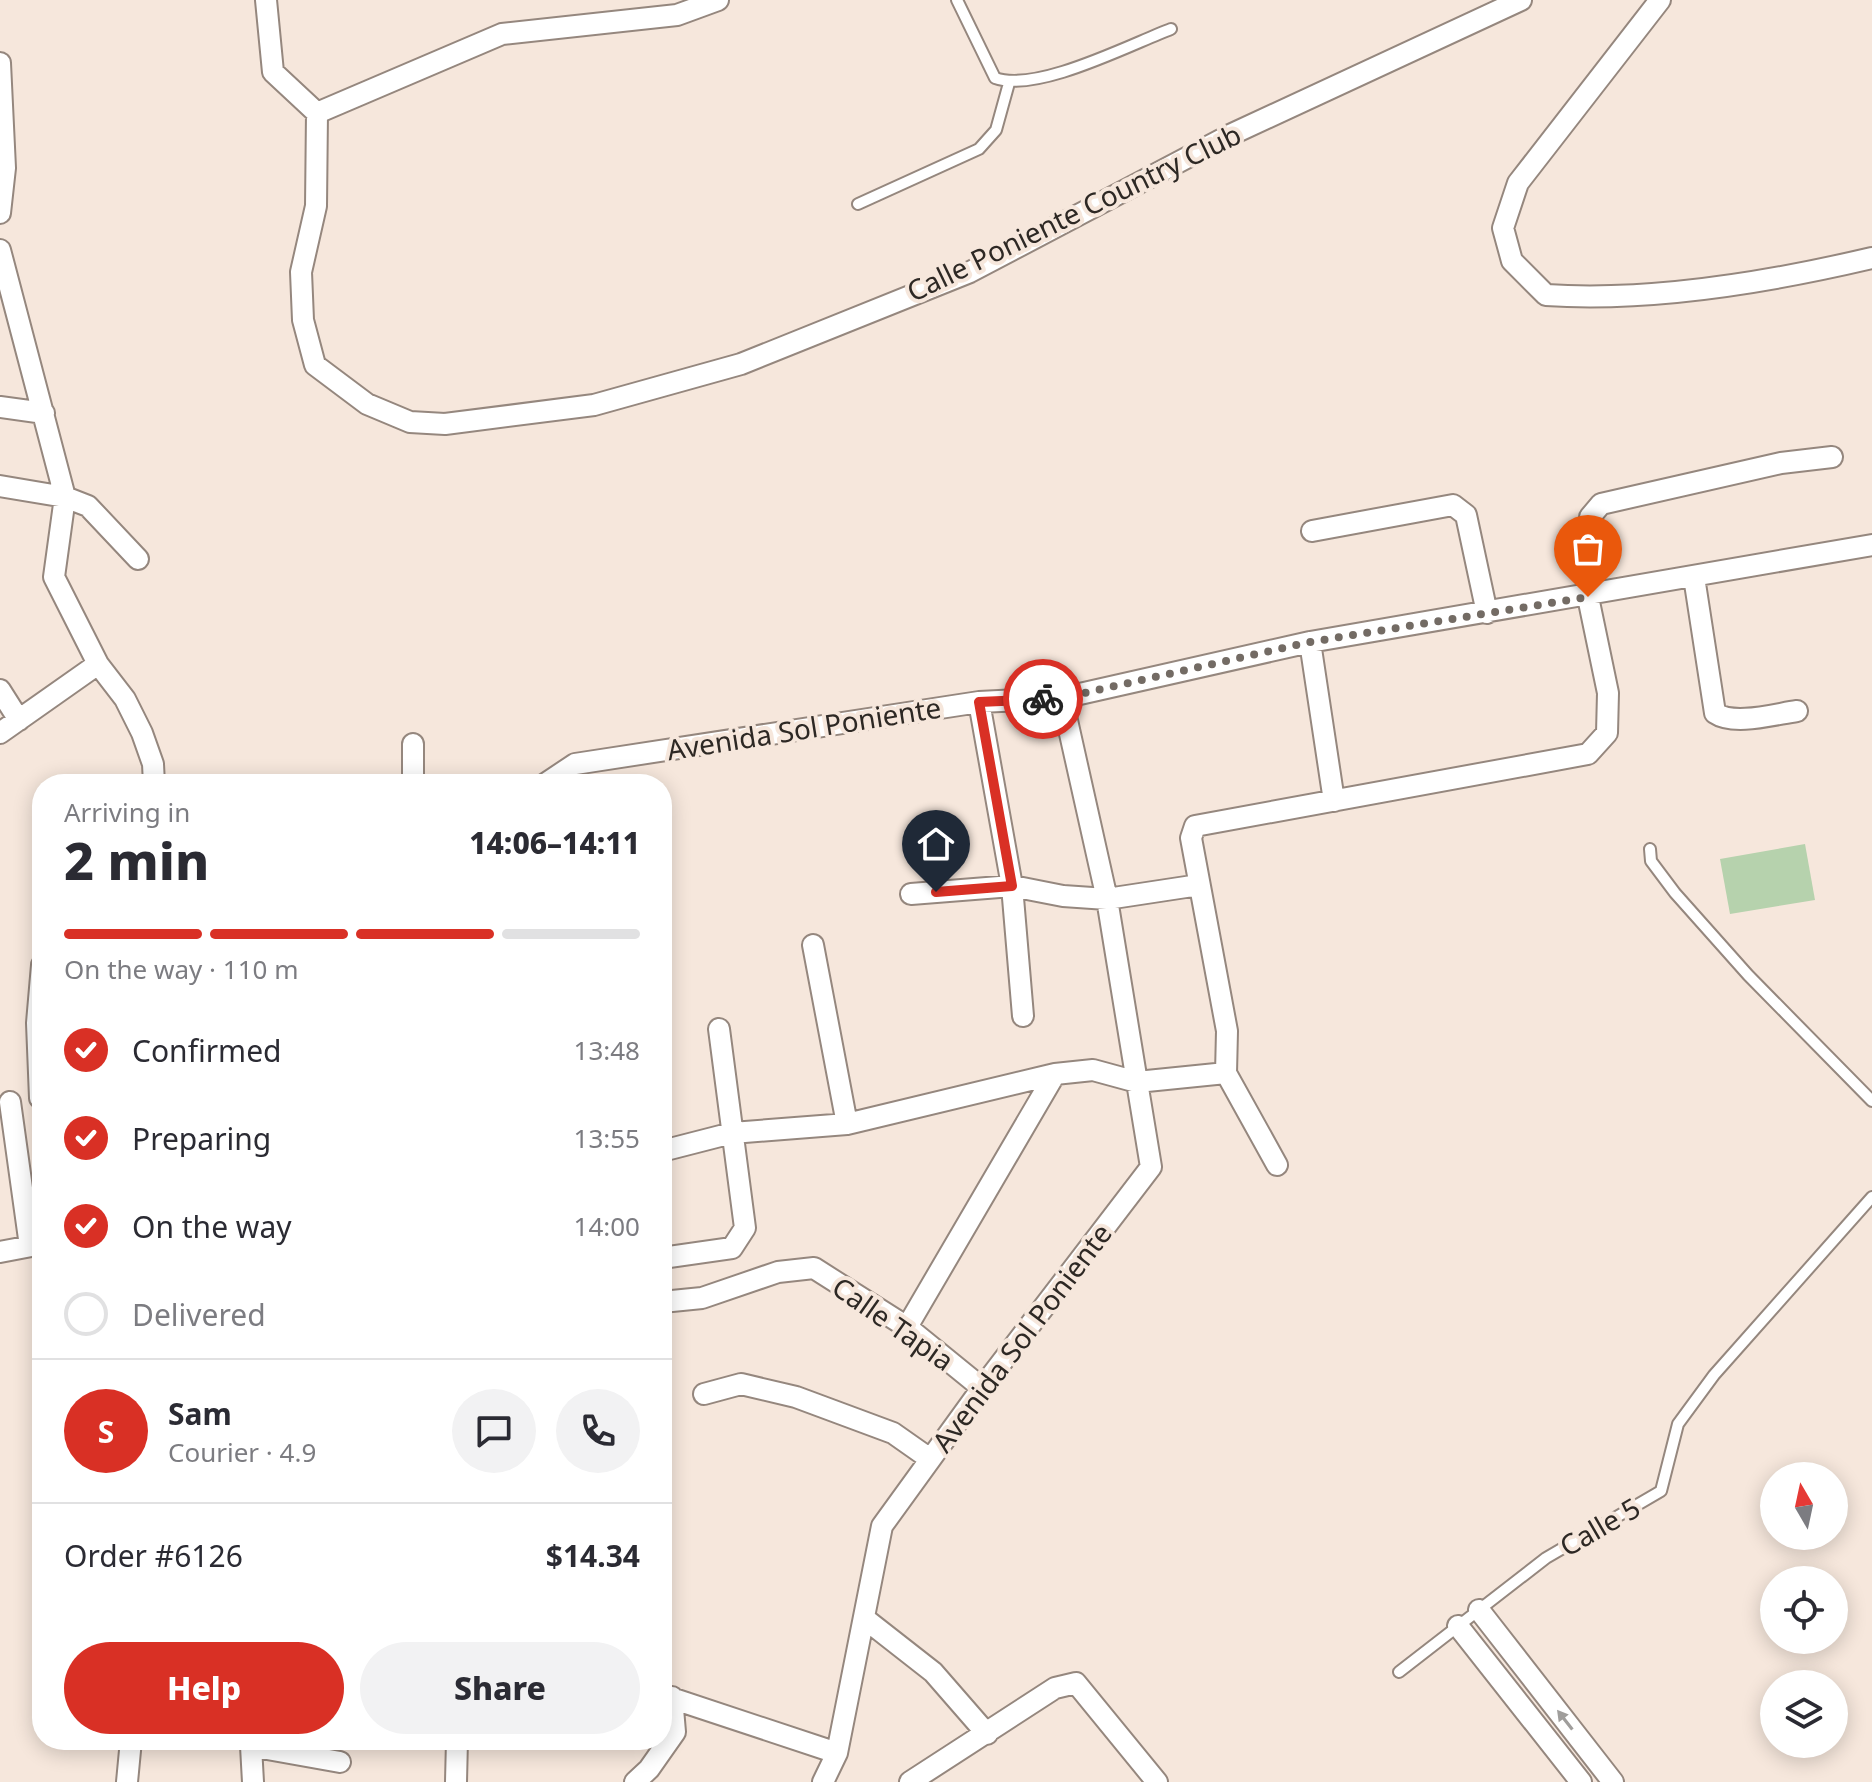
<!DOCTYPE html>
<html lang="en">
<head>
<meta charset="utf-8">
<style>
	body { margin:0; font-family:"Noto Sans",sans-serif; background:#f2f2f3; color:#2b2b33; height:100vh; display:flex; flex-direction:column; font-size:30px; white-space:nowrap }
	* { box-sizing:border-box; margin:0 }
	p { font-size:26px; color:#7c7c81 }
	.icon { flex:none; width:44px; height:44px; fill:none; stroke:currentColor; stroke-width:2; stroke-linecap:round; stroke-linejoin:round }
	.map { position:relative; flex:1; overflow:hidden }
	.side { position:absolute; left:32px; top:774px; width:640px; height:976px; display:flex; flex-direction:column; background:#fff; border-radius:32px; box-shadow:0 4px 20px #0003 }
	.side>* { flex:none }
	.needle { width:52px; rotate:351deg }
	.controls { position:absolute; left:1760px; top:1462px; display:grid; gap:16px }
	.controls a { display:grid; place-items:center; width:88px; height:88px; border-radius:50%; background:#fff; box-shadow:0 4px 20px #0003; font-size:40px }
	.pin { position:absolute; display:grid; place-items:center; width:68px; height:68px; color:#fff; margin:-82px -34px; border-radius:50% 50% 50% 0; rotate:-45deg; box-shadow:0 0 8px #0007 }
	.pin .icon { rotate:45deg }
	.courier { position:absolute; display:grid; place-items:center; width:80px; height:80px; margin:-40px; border:6px solid #d93025; border-radius:50%; background:#fff; color:#222; box-shadow:0 2px 10px #0007 }
	.head em { font-style:normal; font-weight:800 }
	.head div { display:flex; flex-direction:column-reverse }
	.head { display:flex; align-items:center; justify-content:space-between; height:136px; padding:0 32px }
	h1 { font-size:52px; font-weight:800; line-height:60px }
	.bar { display:grid; grid-template-columns:repeat(4,1fr); gap:12px 8px; align-content:center; height:96px; padding:0 32px }
	.bar i { height:10px; border-radius:6px; background:#e1e1e2 }
	.bar .selected { background:#d93025 }
	.bar p { grid-column:span 4 }
	.line { display:flex; align-items:center; gap:20px; padding:0 32px; border-top:2px solid #e1e1e2 }
	.line div { flex:1 }
	.round { display:grid; place-items:center; flex:none; width:84px; height:84px; border-radius:42px; background:#f2f2f3 }
	ol { padding:0 32px; list-style:none }
	li { display:flex; align-items:center; gap:24px; height:88px }
	li p { margin-inline-start:auto }
	li .icon { padding:8px; border-radius:50%; background:#d93025; color:#fff; stroke-width:4 }
	li:last-child { color:#7c7c81 }
	li i { width:44px; height:44px; border:4px solid #e1e1e2; border-radius:50% }
	.primary-button { display:flex; gap:16px; margin-top:auto; padding:16px 32px }
	.primary-button a { flex:1; height:92px; border-radius:48px; background:#d93025; color:#fff; font-size:32px; font-weight:800; line-height:92px; text-align:center }
	.primary-button a+a { background:#f2f2f3; color:#2b2b33 }
	.map>svg:first-child { display:block }
</style>
</head>
<body>
<div class="map">
<svg width="1872" height="1782" viewBox="0 0 1872 1782">
	<rect width="100%" height="100%" fill="#f6e7dc"/>
	<!-- green -->
	<path fill="#b6d2ad" d="M1805,844L1815,900L1730,914L1720,859Z"/>
	<g fill="none" stroke-linecap="round" stroke-linejoin="round">
		<defs>
			<path id="service" d="M957,0L995,78C1037,93 1129,45 1171,29
				M858,204L979,149L996,130L1009,83
				M1650,849L1651,861L1675,893L1748,975L1872,1101
				M1399,1672L1546,1558L1661,1491L1678,1424L1714,1375L1872,1197"/>
			<path id="minor" d="M266,0L273,72L317,113
				M1660,0L1518,183L1503,228L1512,261L1546,295C1651,302 1770,282 1872,258
				M0,63L5,168L0,213
				M317,113L316,206L301,272L303,320L315,365L367,404L410,422L445,424L594,405L741,364L970,272L1230,135L1521,0
				M317,113L502,34L677,15L718,0
				M0,250L65,497L54,577L98,664L125,699L142,733L153,764L154,784
				M0,407L44,413
				M0,486L65,497L88,506L138,559
				M1312,531L1453,505L1466,515L1487,613
				M1694,577L1715,713C1734,726 1775,714 1797,711
				M1310,642L1334,801
				M0,690L19,720
				M1062,698L1107,899L1137,1082L1226,1073
				M979,702L1012,886L1023,1016
				M0,733L98,664
				M413,784V744
				M545,784L575,764L979,702L1062,698L1310,642L1872,545
				M911,894L1012,886L1063,896L1107,899L1199,885
				M813,945L847,1124
				M40,1098L37,1023L42,965
				M10,1102L30,1246
				M662,1151L732,1133L847,1124L1055,1074L1093,1070L1137,1082L1151,1167L982,1388L882,1526L837,1753L823,1782
				M1277,1165L1226,1073L1227,1031L1191,838L1195,826L1588,754L1607,733L1608,693L1588,597L1590,517L1601,504L1781,463L1832,457
				M0,1252L42,1244
				M662,1258L732,1248L745,1228L719,1029
				M662,1302L702,1298L778,1272L814,1268L907,1327L982,1388
				M907,1327L1055,1074
				M704,1394L741,1384L796,1397L893,1433L930,1459
				M1479,1610L1613,1782
				M864,1618L933,1672L987,1734
				M1458,1626L1581,1782
				M662,1695L837,1753
				M252,1740L251,1746L340,1762
				M251,1746L253,1782
				M127,1782L131,1740
				M456,1782L457,1740
				M635,1782L649,1769L675,1732L672,1697
				M910,1782L1055,1688L1076,1683L1157,1782"/>
		</defs>
		<!-- service casing -->
		<use href="#service" stroke="#95877e" stroke-width="14"/>
		<!-- minor casing -->
		<use href="#minor" stroke="#95877e" stroke-width="24"/>
		<!-- service -->
		<use href="#service" stroke="#fff" stroke-width="10"/>
		<!-- minor -->
		<use href="#minor" stroke="#fff" stroke-width="20"/>
	</g>
	<!-- one-way arrows -->
	<defs><path id="oneway-solid" d="M-6-.8H1V-3.2L6.5 0L1 3.2V.8H-6Z" transform="scale(2)"/></defs>
	<use fill="#a09e9c" href="#oneway-solid" transform="translate(1565 1720) rotate(-128)"/>
	<g fill="none" stroke-linecap="round" stroke-linejoin="round">
		<!-- done -->
		<path stroke="#736b64" stroke-width="8" stroke-dasharray="0 14.4" d="M1043,699L1062,698L1310,642L1588,597"/>
		<!-- route -->
		<path stroke="#d93025" stroke-width="10" d="M936,892L1012,886L979,702L1043,699"/>
	</g>
	<g text-anchor="middle" stroke-width="8" stroke-linejoin="round" paint-order="stroke">
		<!-- street labels -->
		<g font-size="28" fill="#2d2824" stroke="#f6e7dc">
			<text transform="translate(1074 213) rotate(-26)" y="10">Calle Poniente Country Club</text>
			<text transform="translate(804 729) rotate(-9)" y="10">Avenida Sol Poniente</text>
			<text transform="translate(893 1324) rotate(35)" y="10">Calle Tapia</text>
			<text transform="translate(1022 1338) rotate(-53)" y="10">Avenida Sol Poniente</text>
			<text transform="translate(1600 1527) rotate(-30)" y="10">Calle 5</text>
		</g>
	</g>
</svg>
<div class="controls">
<a><svg class="needle" viewBox="-14 -14 28 28"><path d="M0-13l5 13h-10z" fill="#e53935"/><path d="M0 13l5-13h-10z" fill="#7c7c81"/></svg></a>
<a><svg class="icon" aria-label="locate" viewBox="0 0 24 24"><circle cx="12" cy="12" r="6"/><path d="M12 2v4M12 18v4M2 12h4M18 12h4"/></svg></a>
<a><svg class="icon" aria-label="layers" viewBox="0 0 24 24"><path d="M12 4l9 5-9 5-9-5zM3 14l9 5 9-5"/></svg></a>
</div>
<div class="pin" style="left:1588px;top:597px;background:#ea580c"><svg class="icon" aria-label="bag" viewBox="0 0 24 24"><path d="M5 8h14l-1 12H6zM9 8a3 3 0 0 1 6 0"/></svg></div>
<div class="pin" style="left:936px;top:892px;background:#1f2937"><svg class="icon" aria-label="home" viewBox="0 0 24 24"><path d="M3 11l9-7 9 7M6 9v11h12V9"/></svg></div>
<div class="courier" style="left:1043px;top:699px"><svg class="icon" aria-label="bike" viewBox="0 0 24 24"><circle cx="6" cy="16" r="4"/><circle cx="18" cy="16" r="4"/><path d="M6 16l4-8h5l3 8M10 8l3 8H6M13 5h3"/></svg></div>
<section class="side">
<div class="head"><div><h1>2 min</h1><p>Arriving in</p></div><em>14:06–14:11</em></div>
<div class="bar"><i class="selected"></i><i class="selected"></i><i class="selected"></i><i></i><p>On the way · 110 m</p></div>
<ol>
<li><svg class="icon" aria-label="check" viewBox="0 0 24 24"><path d="M5 12l5 5 9-10"/></svg>Confirmed<p>13:48</p></li>
<li><svg class="icon" aria-label="check" viewBox="0 0 24 24"><path d="M5 12l5 5 9-10"/></svg>Preparing<p>13:55</p></li>
<li><svg class="icon" aria-label="check" viewBox="0 0 24 24"><path d="M5 12l5 5 9-10"/></svg>On the way<p>14:00</p></li>
<li><i></i>Delivered</li>
</ol>
<div class="line" style="height:144px"><b class="round" style="background:#d93025;color:#fff">S</b><div><b>Sam</b><p>Courier · 4.9</p></div><a class="round"><svg class="icon" aria-label="chat" viewBox="0 0 24 24"><path d="M4 5h16v11H9l-5 4z"/></svg></a><a class="round"><svg class="icon" aria-label="phone" viewBox="0 0 24 24"><path d="M5 4h4l2 5-3 2q2 4 5 5l2-3 5 2v4C11 20 4 13 5 4z"/></svg></a></div>
<div class="line" style="height:104px"><div>Order #6126</div><b>$14.34</b></div>
<div class="primary-button"><a>Help</a><a>Share</a></div>
</section>
</div>
</body>
</html>
